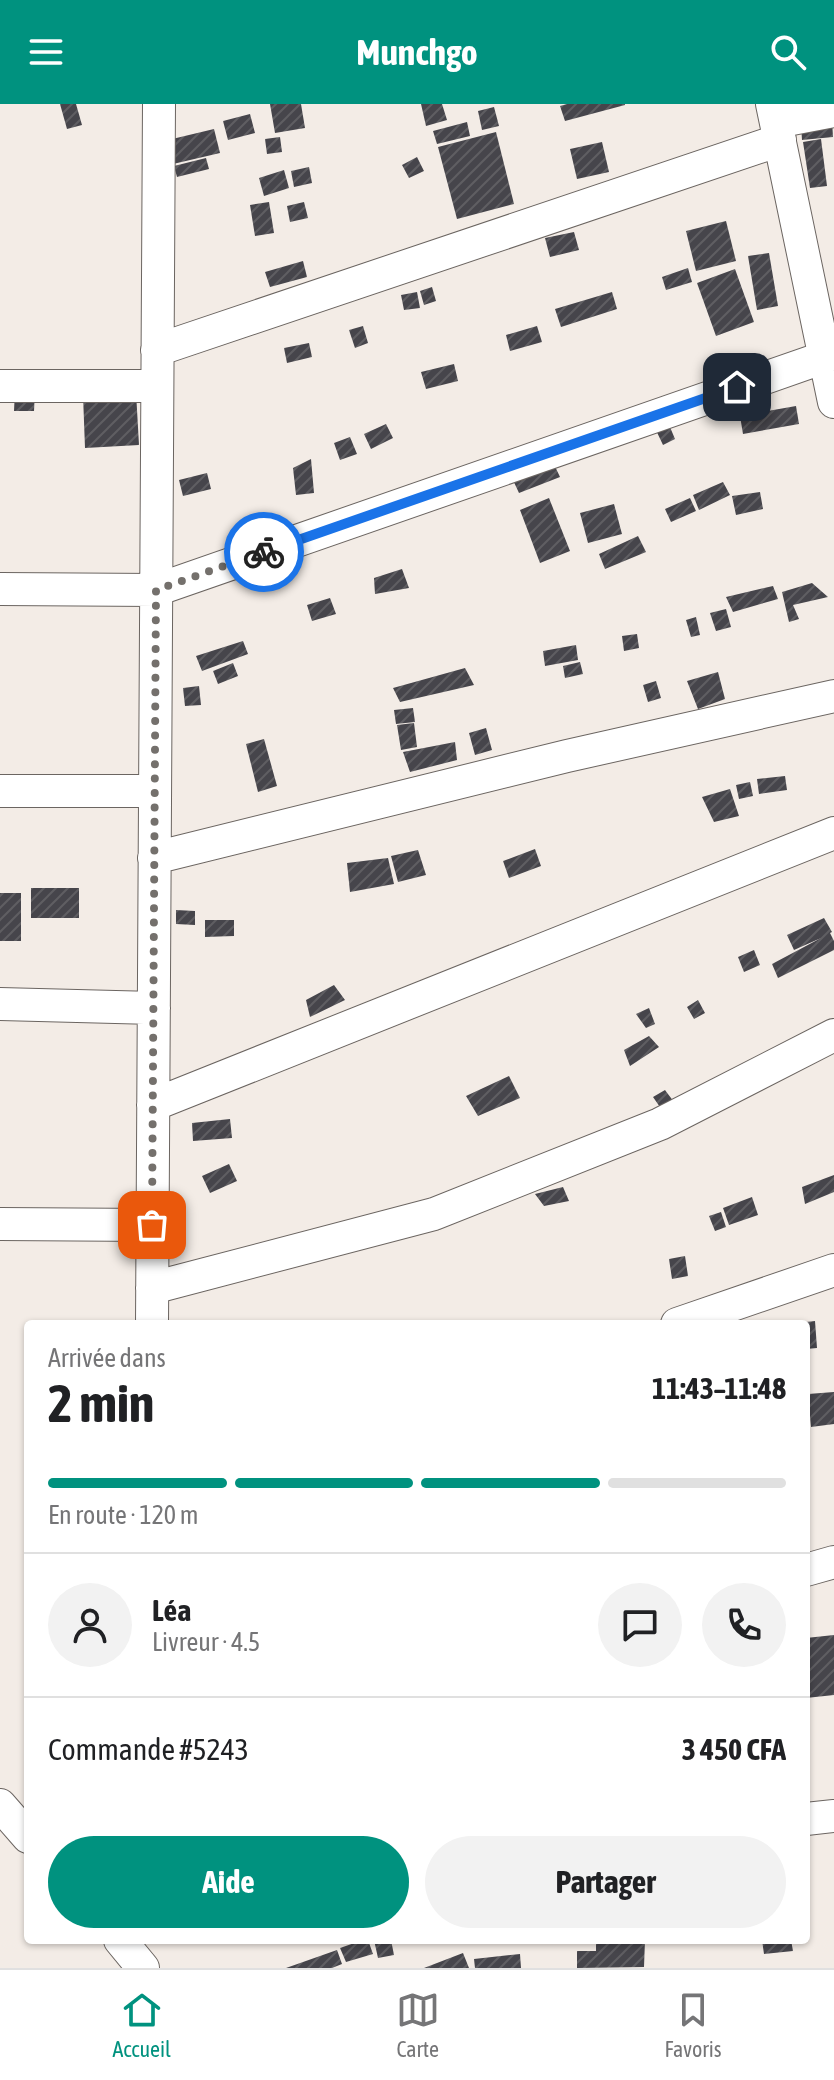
<!DOCTYPE html>
<html lang="fr">
<head>
<meta charset="utf-8">
<style>
	body { margin:0; font-family:"Asap Condensed",sans-serif; background:#f2f2f2; color:#202124; height:100vh; display:flex; flex-direction:column; font-size:30px; white-space:nowrap }
	* { box-sizing:border-box; margin:0 }
	p { font-size:26px; color:#757577 }
	.icon { flex:none; width:44px; height:44px; fill:none; stroke:currentColor; stroke-width:2; stroke-linecap:round; stroke-linejoin:round }
	.map { position:relative; flex:1; overflow:hidden }
	.drawer { position:absolute; left:24px; top:1216px; width:786px; height:624px; display:flex; flex-direction:column; background:#fff; border-radius:8px; box-shadow:0 2px 6px #0004 }
	.drawer>* { flex:none }
	.pin { position:absolute; display:grid; place-items:center; width:68px; height:68px; color:#fff; margin:-34px; border-radius:16px; box-shadow:0 4px 12px #0006 }
	.courier { position:absolute; display:grid; place-items:center; width:80px; height:80px; margin:-40px; border:6px solid #1a73e8; border-radius:50%; background:#fff; color:#222; box-shadow:0 2px 10px #0007 }
	.overview em { font-style:normal; font-weight:700 }
	.overview div { display:flex; flex-direction:column-reverse }
	.overview { display:flex; align-items:center; justify-content:space-between; height:136px; padding:0 24px }
	h1 { font-size:52px; font-weight:700; line-height:60px }
	.bar { display:grid; grid-template-columns:repeat(4,1fr); gap:12px 8px; align-content:center; height:96px; padding:0 24px }
	.bar i { height:10px; border-radius:6px; background:#e0e0e0 }
	.bar .selected { background:#00927f }
	.bar p { grid-column:span 4 }
	.line { display:flex; align-items:center; gap:20px; padding:0 24px; border-top:2px solid #e0e0e0 }
	.line div { flex:1 }
	.round { display:grid; place-items:center; flex:none; width:84px; height:84px; border-radius:42px; background:#f2f2f2 }
	.action { display:flex; gap:16px; margin-top:auto; padding:16px 24px }
	.action a { flex:1; height:92px; border-radius:48px; background:#00927f; color:#fff; font-size:32px; font-weight:700; line-height:92px; text-align:center }
	.action a+a { background:#f2f2f2; color:#202124 }
	header { display:flex; justify-content:space-between; align-items:center; height:104px; padding:0 24px; background:#00927f; color:#fff; font-size:36px; font-weight:700 }
	.tabs { display:flex; justify-content:space-around; align-items:center; height:112px; border-top:2px solid #e0e0e0; background:#fff; font-size:22px; color:#757577 }
	.tabs a { display:grid; justify-items:center; gap:4px }
	.tabs .selected { color:#00927f }
	.map>svg:first-child { display:block }
</style>
</head>
<body>
<header><svg class="icon" aria-label="menu" viewBox="0 0 24 24"><path d="M4 6h16M4 12h16M4 18h16"/></svg>Munchgo<svg class="icon" aria-label="search" viewBox="0 0 24 24"><circle cx="10" cy="10" r="6"/><path d="M15 15l6 6"/></svg></header>
<div class="map">
<svg width="834" height="1864" viewBox="0 0 834 1864">
	<defs>
		<pattern id="building-hatch" width="6" height="6" patternUnits="userSpaceOnUse" patternTransform="scale(2)"><rect width="6" height="6" fill="#46454b"/><path d="M-1 1l2-2M0 6l6-6M5 7l2-2" fill="none" stroke="#5f5e62"/></pattern>
	</defs>
	<rect width="100%" height="100%" fill="#f3ece6"/>
	<!-- building -->
	<path fill="url(#building-hatch)" d="M60,0H76L82,21L67,25Z
		M270,0H301L305,24L275,29Z
		M421,0H442L447,16L426,22Z
		M567,0H625V1L565,17L560,2Z
		M494,3L499,22L482,26L478,7Z
		M250,10L255,29L228,36L223,17Z
		M832,17L833,33L802,36L801,20Z
		M467,18L470,32L437,40L433,27Z
		M214,25L220,49L173,60L168,36Z
		M496,28L514,100L457,115L438,43Z
		M280,33L282,48L267,50L265,35Z
		M821,35L827,82L810,84L803,38Z
		M602,38L609,68L577,75L570,45Z
		M417,53L424,67L409,74L402,61Z
		M206,54L209,65L177,73L174,62Z
		M309,63L312,79L294,83L291,67Z
		M284,66L289,84L264,92L259,74Z
		M269,98L274,129L255,132L250,101Z
		M304,98L308,114L290,118L287,102Z
		M726,117L736,157L696,167L686,127Z
		M574,128L579,146L550,153L545,134Z
		M769,149L778,202L757,206L748,152Z
		M303,157L307,173L270,183L265,168Z
		M688,164L692,178L666,186L662,173Z
		M735,165L754,218L716,232L697,179Z
		M432,183L436,197L424,201L420,187Z
		M417,188L420,204L404,206L401,191Z
		M612,188L617,205L561,223L555,205Z
		M363,222L368,239L355,244L349,226Z
		M537,222L542,238L510,247L506,231Z
		M309,239L312,253L287,259L284,244Z
		M454,260L458,277L426,285L421,268Z
		M15,286L35,287L34,307H14Z
		M136,288L139,341L85,344L83,291Z
		M796,302L799,320L743,330L740,312Z
		M667,316L675,335L663,341L654,322Z
		M386,320L393,334L371,345L364,330Z
		M350,333L357,350L340,356L334,339Z
		M311,355L314,389L296,391L293,364Z
		M553,358L560,373L519,389L512,374Z
		M207,369L211,385L183,392L179,376Z
		M723,378L730,391L699,406L693,391Z
		M760,388L763,405L736,411L732,392Z
		M549,394L570,447L540,459L520,406Z
		M690,394L696,407L671,418L665,405Z
		M614,400L622,430L588,439L580,409Z
		M638,432L646,448L605,465L599,450Z
		M402,465L409,484L375,490L374,474Z
		M812,479L828,493L793,501L799,515L789,518L782,488Z
		M773,482L778,495L733,508L726,493Z
		M330,494L336,510L312,517L307,501Z
		M726,505L731,523L716,527L710,509Z
		M696,513L700,531L691,533L686,516Z
		M637,530L639,544L624,547L622,532Z
		M243,537L248,550L202,567L196,552Z
		M576,541L578,556L545,562L543,547Z
		M580,558L583,570L565,574L563,562Z
		M233,559L238,572L218,580L213,567Z
		M465,564L474,581L400,598L393,584Z
		M718,568L725,595L698,605L687,577Z
		M656,577L661,594L648,598L643,581Z
		M199,582L201,601L185,602L183,584Z
		M413,604L415,618L396,620L394,606Z
		M414,619L417,643L401,646L397,621Z
		M486,624L492,646L475,651L469,629Z
		M264,635L277,682L258,688L246,640Z
		M455,638L457,656L410,668L403,648Z
		M785,672L787,686L759,690L757,675Z
		M750,678L753,692L739,695L736,681Z
		M730,685L739,712L714,718L702,693Z
		M535,745L541,762L509,774L503,757Z
		M418,746L426,771L398,778L391,752Z
		M388,754L394,780L350,788L347,759Z
		M31,784H79V814H31Z
		M0,789H21V837H0Z
		M176,806L195,807V821L176,820Z
		M824,814L832,828L830,829L834,837V846L778,874L772,860L821,834L794,846L787,831Z
		M205,816H234V832L205,833Z
		M754,846L760,861L744,868L738,853Z
		M334,881L345,896L310,913L306,896Z
		M698,896L705,909L694,915L687,903Z
		M649,904L655,920L646,924L636,910Z
		M649,932L659,943L630,962L624,946Z
		M509,972L520,994L478,1012L466,992Z
		M665,986L674,998L662,1006L653,993Z
		M230,1015L232,1034L193,1037L192,1019Z
		M229,1060L237,1077L210,1089L202,1072Z
		M834,1071V1088L805,1100L802,1083Z
		M563,1083L569,1097L544,1102L535,1090Z
		M752,1093L758,1111L729,1121L723,1104Z
		M721,1108L726,1123L715,1127L709,1112Z
		M685,1152L688,1172L672,1175L669,1155Z
		M815,1217L817,1244L806,1245V1218Z
		M834,1288V1320L811,1323L808,1290Z
		M834,1531V1591L806,1594V1534Z
		M363,1836H368L373,1850L346,1858L340,1844Z
		M374,1836H391L394,1851L378,1854Z
		M596,1836H645L644,1863L577,1864V1847H596Z
		M762,1836H791L793,1847L764,1850Z
		M337,1846L342,1860L332,1864H286Z
		M463,1849L469,1864H424Z
		M520,1850L521,1864H475L474,1855Z"/>
	<g fill="none" stroke-linecap="round" stroke-linejoin="round">
		<defs>
			<path id="minor" d="M772,0L834,298
				M776,18L834,7
				M157,246L780,36
				M0,282H157
				M0,485L156,486L825,253
				M0,687H155
				M154,754L567,652L834,592
				M0,900L154,904
				M153,1001L834,729
				M0,1120L152,1121
				M152,1184L434,1110L660,1020L834,931
				M152,1220L159,0
				M677,1220L834,1166
				M806,1466L834,1458
				M0,1701L28,1733
				M806,1715L834,1712
				M120,1836L143,1864"/>
		</defs>
		<!-- minor casing -->
		<use href="#minor" stroke="#6b6561" stroke-width="34"/>
		<!-- minor -->
		<use href="#minor" stroke="#fff" stroke-width="32"/>
	</g>
	<g fill="none" stroke-linecap="round" stroke-linejoin="round">
		<!-- done -->
		<path stroke="#74706c" stroke-width="8" stroke-dasharray="0 14.4" d="M152,1121L156,486L264,448"/>
		<!-- route -->
		<path stroke="#1a73e8" stroke-width="10" d="M264,448L737,283"/>
	</g>
</svg>
<div class="pin" style="left:152px;top:1121px;background:#ea580c"><svg class="icon" aria-label="bag" viewBox="0 0 24 24"><path d="M5 8h14l-1 12H6zM9 8a3 3 0 0 1 6 0"/></svg></div>
<div class="pin" style="left:737px;top:283px;background:#1f2937"><svg class="icon" aria-label="home" viewBox="0 0 24 24"><path d="M3 11l9-7 9 7M6 9v11h12V9"/></svg></div>
<div class="courier" style="left:264px;top:448px"><svg class="icon" aria-label="bike" viewBox="0 0 24 24"><circle cx="6" cy="16" r="4"/><circle cx="18" cy="16" r="4"/><path d="M6 16l4-8h5l3 8M10 8l3 8H6M13 5h3"/></svg></div>
<section class="drawer">
<div class="overview"><div><h1>2 min</h1><p>Arrivée dans</p></div><em>11:43–11:48</em></div>
<div class="bar"><i class="selected"></i><i class="selected"></i><i class="selected"></i><i></i><p>En route · 120 m</p></div>
<div class="line" style="height:144px"><a class="round"><svg class="icon" aria-label="person" viewBox="0 0 24 24"><circle cx="12" cy="8" r="4"/><path d="M4 21q1-7 8-7t8 7"/></svg></a><div><b>Léa</b><p>Livreur · 4.5</p></div><a class="round"><svg class="icon" aria-label="chat" viewBox="0 0 24 24"><path d="M4 5h16v11H9l-5 4z"/></svg></a><a class="round"><svg class="icon" aria-label="phone" viewBox="0 0 24 24"><path d="M5 4h4l2 5-3 2q2 4 5 5l2-3 5 2v4C11 20 4 13 5 4z"/></svg></a></div>
<div class="line" style="height:104px"><div>Commande #5243</div><b>3 450 CFA</b></div>
<div class="action"><a>Aide</a><a>Partager</a></div>
</section>
</div>
<nav class="tabs">
<a class="selected"><svg class="icon" aria-label="home" viewBox="0 0 24 24"><path d="M3 11l9-7 9 7M6 9v11h12V9"/></svg>Accueil</a>
<a><svg class="icon" aria-label="map" viewBox="0 0 24 24"><path d="M3 6l6-2 6 2 6-2v14l-6 2-6-2-6 2zM9 4v14M15 6v14"/></svg>Carte</a>
<a><svg class="icon" aria-label="saved" viewBox="0 0 24 24"><path d="M7 4h10v16l-5-4-5 4z"/></svg>Favoris</a>
</nav>
</body>
</html>
